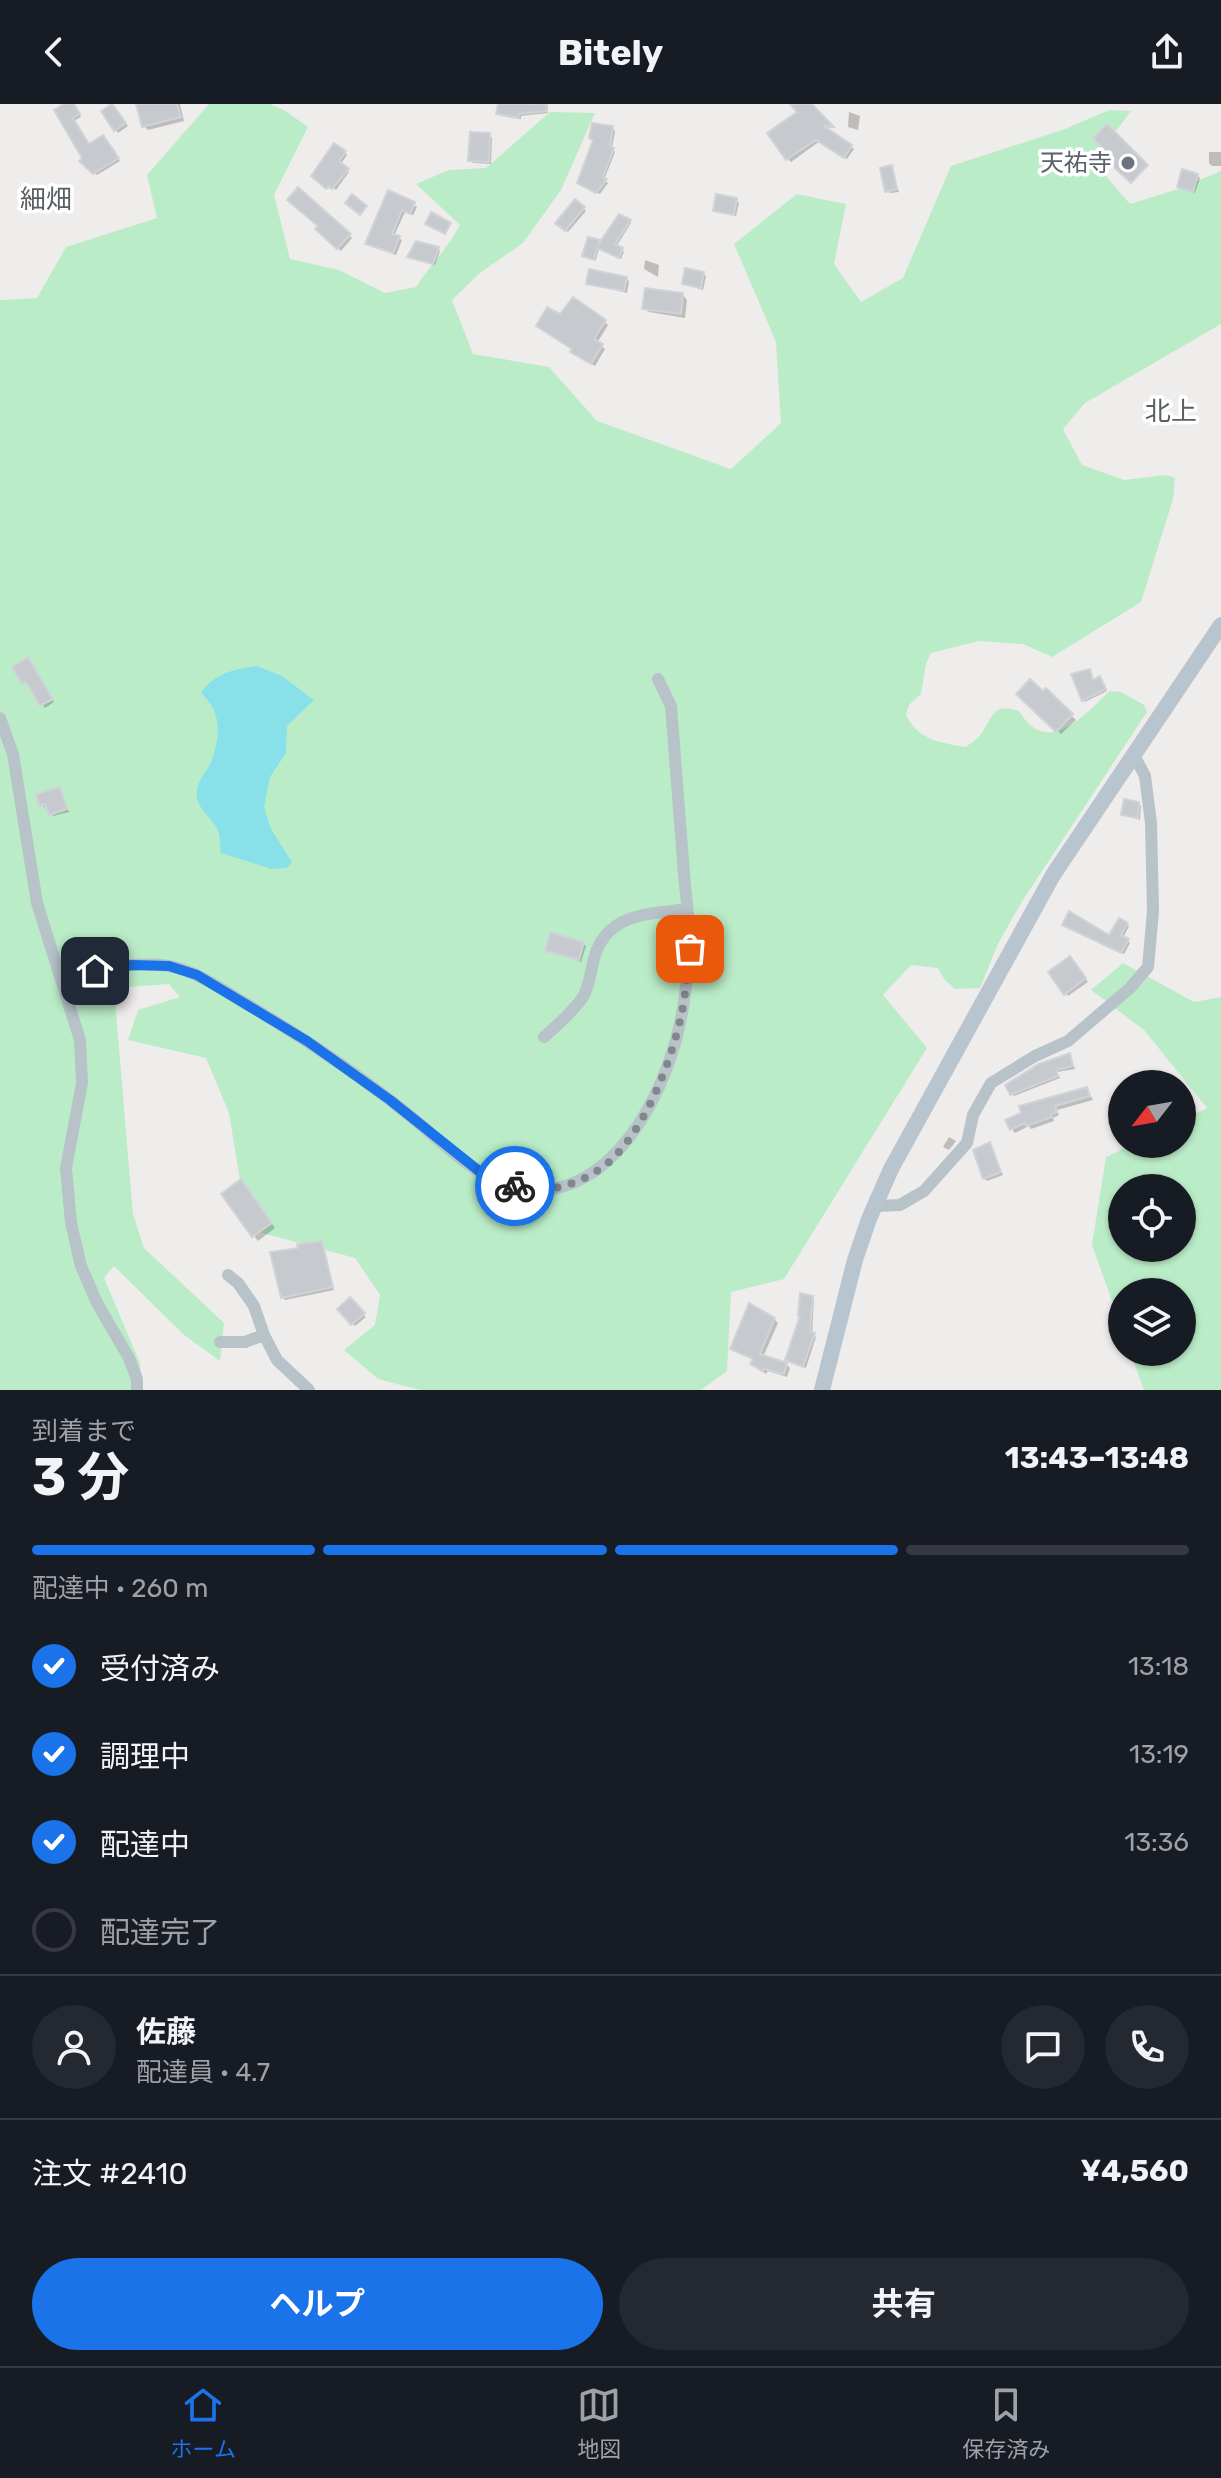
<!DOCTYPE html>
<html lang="ja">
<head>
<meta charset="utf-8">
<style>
	body { margin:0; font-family:Rubik,"Noto Sans JP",sans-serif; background:#242831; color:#f1f3f6; height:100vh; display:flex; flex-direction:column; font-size:30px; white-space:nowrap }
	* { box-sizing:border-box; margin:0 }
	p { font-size:26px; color:#9ea1a6 }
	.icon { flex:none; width:44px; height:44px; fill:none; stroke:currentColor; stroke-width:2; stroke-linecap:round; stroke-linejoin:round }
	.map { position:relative; height:1286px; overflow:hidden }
	.drawer { display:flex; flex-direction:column; background:#171b24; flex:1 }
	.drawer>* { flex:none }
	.needle { width:52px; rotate:239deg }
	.buttons { position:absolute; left:1108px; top:966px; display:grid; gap:16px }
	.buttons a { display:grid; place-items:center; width:88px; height:88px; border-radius:50%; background:#171b24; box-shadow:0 2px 6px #0004; font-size:40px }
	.pin { position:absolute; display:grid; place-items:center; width:68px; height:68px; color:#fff; margin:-34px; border-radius:16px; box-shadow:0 4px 12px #0006 }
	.courier { position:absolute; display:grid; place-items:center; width:80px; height:80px; margin:-40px; border:6px solid #1a73e8; border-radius:50%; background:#fff; color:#222; box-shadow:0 2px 10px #0007 }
	.headline em { font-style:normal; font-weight:700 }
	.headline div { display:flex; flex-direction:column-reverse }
	.headline { display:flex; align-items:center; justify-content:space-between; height:136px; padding:0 32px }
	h1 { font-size:52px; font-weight:700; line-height:60px }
	.bar { display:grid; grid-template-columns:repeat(4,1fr); gap:12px 8px; align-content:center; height:96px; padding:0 32px }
	.bar i { height:10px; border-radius:6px; background:#363941 }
	.bar .on { background:#1a73e8 }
	.bar p { grid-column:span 4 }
	.line { display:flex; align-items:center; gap:20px; padding:0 32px; border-top:2px solid #363941 }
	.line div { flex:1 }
	.round { display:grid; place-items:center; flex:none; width:84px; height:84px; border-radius:42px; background:#242831 }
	ol { padding:0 32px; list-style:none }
	li { display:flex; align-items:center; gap:24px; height:88px }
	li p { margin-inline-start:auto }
	li .icon { padding:8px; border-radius:50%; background:#1a73e8; color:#fff; stroke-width:4 }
	li:last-child { color:#9ea1a6 }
	li i { width:44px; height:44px; border:4px solid #363941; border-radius:50% }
	.primary-button { display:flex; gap:16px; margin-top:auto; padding:16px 32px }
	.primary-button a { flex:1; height:92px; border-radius:48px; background:#1a73e8; color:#fff; font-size:32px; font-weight:700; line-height:92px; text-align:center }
	.primary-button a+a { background:#242831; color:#f1f3f6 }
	header { display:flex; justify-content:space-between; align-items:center; height:104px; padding:0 32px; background:#171b24; font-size:36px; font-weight:700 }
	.tabs { display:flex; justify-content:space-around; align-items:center; height:112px; border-top:2px solid #363941; background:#171b24; font-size:22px; color:#9ea1a6 }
	.tabs a { display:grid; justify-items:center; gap:4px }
	.tabs .on { color:#1a73e8 }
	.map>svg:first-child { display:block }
</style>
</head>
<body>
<header><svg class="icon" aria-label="back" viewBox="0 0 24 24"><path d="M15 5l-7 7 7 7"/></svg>Bitely<svg class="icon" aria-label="share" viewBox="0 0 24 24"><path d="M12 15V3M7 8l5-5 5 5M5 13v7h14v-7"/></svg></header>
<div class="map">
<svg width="1221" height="1286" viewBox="0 0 1221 1286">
	<rect width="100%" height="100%" fill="#efecec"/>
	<!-- green -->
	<path fill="#baedc7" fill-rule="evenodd" d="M209,0H270L284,6L308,23L274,91L290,155L339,166L385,189L416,183C430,161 448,144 460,121L416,80L449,66L486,64L550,8L595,9L561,86L523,139L480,169L452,196L473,250L549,263L597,317L731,365L781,319L776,238L734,140L797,90L846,100L834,160L861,198L903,174L951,62L1065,25L1109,6L1131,7L1093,57L1130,100L1178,85L1221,67V220L1085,299L1063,325L1082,361L1124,376L1166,371L1175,374L1173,395L1141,498L1052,553L1023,540L979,537L931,549L926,560L921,590L909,601L906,611C918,636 941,639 966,643C971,639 977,635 981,630C994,612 992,598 1019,607C1047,654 1083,612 1110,587L1121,588L1144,601L1147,608L1021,799L998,840L980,884L955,885L944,875L938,864L911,861L883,891L927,944L784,1175L731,1188L727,1267L701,1286H420L378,1275L344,1246L375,1221L380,1191L355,1154L248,1125L229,1009L206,954L128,936L138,906L180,893L169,880L114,884L133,1110L144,1144L224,1219L220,1257L184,1231L114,1162L104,1174L140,1259L142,1286H0V196L37,194L66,143L157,114L147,71Z
		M1123,859L1194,898L1221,893V1286H1144L1130,1248H1182V1188H1122V1225L1092,1141L1106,1053L1133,1040H1182V1016L1207,1004L1144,926L1091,886ZM1122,1084H1182V1144H1122Z"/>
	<!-- water -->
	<path fill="#88e1e9" d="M257,562L282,572L314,596L287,622L286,649L270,673L264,703L271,725L292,758L287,764L272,765L221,749C220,741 220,731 217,724C210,712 194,702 197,686C198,676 207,667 211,658C221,632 222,608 201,589C214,569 235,565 257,562Z"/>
	<!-- shadow -->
	<path fill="#0003" d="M68,0H74L81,13L74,17L90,42L106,36L120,57L97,71L82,57L85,55Z
		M140,0H180L184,17L148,26L144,22Z
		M500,0H545L548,9L521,12V15L501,12L498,9Z
		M797,0H810L833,24L823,23L854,45L847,55L820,37L791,58L788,55L770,29L800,8Z
		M114,1L128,22L118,29L103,8Z
		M849,8L860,12L858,26L848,23Z
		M612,24L615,27L612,44L615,48L604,76L608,79L600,90L582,81L595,36Z
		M489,31L492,34L491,60L473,59L471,56Z
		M345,48L347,51L340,61L349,68L336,86L332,83L330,85L313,72Z
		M1209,48H1221V62H1212L1209,59Z
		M892,64L899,88L890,89L887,87Z
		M1197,71L1200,74L1195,89L1179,82Z
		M298,86L352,134L341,147L318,125L320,122Z
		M389,89L417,103L413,111L405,108L394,132L402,136L396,151L370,142Z
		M736,96L739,99L736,112L715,106Z
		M576,98L586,107L568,128L558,119Z
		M630,118L631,119L616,143L624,148L621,155L599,144L596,156L585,152L599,138L601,140Z
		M438,145L440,147L435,161L409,153Z
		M645,156L659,161L658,173L644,165Z
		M703,170L706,172L703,186L684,180Z
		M626,175L629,177L627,189L588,179Z
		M683,191L687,196L685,214L649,208L644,204Z
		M560,213L605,218L608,221L597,239L605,245L595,262L576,251Z
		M30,558L54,598L45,604L15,563Z
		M1089,567L1094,578L1101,577L1107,587L1085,598L1084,596Z
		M1046,587L1076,616L1061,630L1019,590L1043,589Z
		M60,685L69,708L53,712L48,702L44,703L41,700Z
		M1138,700L1141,702L1140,716L1123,710Z
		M1127,820L1129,822L1123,834L1130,839L1124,850L1066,822L1110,833Z
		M583,840L586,842L581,858L547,846Z
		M1072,857L1088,878L1068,892L1050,869Z
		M1070,951L1075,965L1057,968L1060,974L1014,992L1012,990Z
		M1087,985L1093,996L1057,1006L1059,1011L1053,1014L1054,1017L1031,1025L1029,1022L1015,1029L1012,1025L1024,1010Z
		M949,1033L956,1037L949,1046L943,1043Z
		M989,1040L1003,1071L987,1077L984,1074Z
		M246,1082L275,1124L258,1137L223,1090Z
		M322,1139L334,1186L285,1196L283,1193Z
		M812,1194L814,1196L812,1230L816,1233L806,1264L787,1256Z
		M350,1196L366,1213L355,1222L339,1205Z
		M774,1215L778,1219L763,1253L786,1260L790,1264L787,1273L768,1267L766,1270L752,1260L754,1256L733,1245Z"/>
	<!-- building -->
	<path fill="#c6cacf" stroke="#d0d3d8" stroke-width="2" d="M64,0H74L80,10L73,14L89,40L103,31L119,54L93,70L79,57L82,54L54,6Z
		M112,0L126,19L114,27L101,7Z
		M136,0H177L181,13L142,23Z
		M498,0H547V7L519,10L518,14L496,10Z
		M790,0H812L834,23L824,22L852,41L844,54L816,36L786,56L767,29L797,8Z
		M592,19L613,22L610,42L614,44L603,73L607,75L596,89L577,79L593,36L589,34Z
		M1107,20L1148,61L1131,79L1108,58L1112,54L1093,34Z
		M470,28L490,29L489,58L468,57Z
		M334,39L346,47L339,57L349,65L332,85L329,82L326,85L311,72Z
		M892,61L897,85L885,88L880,64Z
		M1182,65L1198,70L1193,88L1177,83Z
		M298,83L351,130L337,145L315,125L318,122L287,96Z
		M388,86L415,98L410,110L402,106L392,130L400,132L393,149L365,140Z
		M352,90L367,102L360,111L345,99Z
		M716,90L737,94L734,111L713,107Z
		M575,95L585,103L565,127L555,119Z
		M431,108L451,119L445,130L425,120Z
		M619,110L631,116L615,140L623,144L619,154L597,144L594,156L582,152L588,133L600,136L598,141Z
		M416,137L439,143L433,160L407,153Z
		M685,164L704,168L701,184L682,180Z
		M589,165L627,173L624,187L586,180Z
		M645,184L683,189L681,210L642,205Z
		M573,193L606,216L594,235L603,240L591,260L570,248L572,245L536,222L547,203L560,210Z
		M28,553L53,595L40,602L26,578L22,580L12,563Z
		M1090,565L1093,576L1100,572L1106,585L1082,597L1071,570Z
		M1030,575L1043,587L1046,584L1073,610L1056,628L1016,590Z
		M60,683L67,705L49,711L45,700L39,702L36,690Z
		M1124,695L1139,698L1138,714L1121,711Z
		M1069,807L1109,831L1119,814L1128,819L1121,831L1129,835L1121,849L1062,821Z
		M550,828L584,838L579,856L545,847Z
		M1070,852L1086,874L1064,891L1048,868Z
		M1070,949L1073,962L1056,966L1058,972L1010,991L1005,981L1039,960Z
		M1087,983L1090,992L1055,1002L1057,1008L1051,1010L1052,1013L1026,1022L1025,1019L1010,1026L1005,1016L1021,1009L1019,1002Z
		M990,1038L1001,1068L983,1075L973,1046Z
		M241,1075L272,1119L252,1133L221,1090Z
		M322,1137L333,1183L281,1194L270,1148L298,1144L297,1140Z
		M800,1189L813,1192L810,1227L815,1229L803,1263L785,1256L800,1212H798Z
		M350,1193L365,1209L351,1221L337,1205Z
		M749,1199L775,1214L760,1250L787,1259L784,1270L764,1265L762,1267L750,1260L753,1255L730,1245Z"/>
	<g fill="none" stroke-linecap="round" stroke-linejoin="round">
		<!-- street -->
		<path stroke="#b7c3c9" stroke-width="12" d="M0,614L13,650L37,799L80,936L82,979L66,1064L71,1119L81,1162L97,1199L129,1254L137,1275V1286
			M61,872C96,867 134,856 169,862C197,867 221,885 245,899C302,933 357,969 409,1011C439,1035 470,1069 507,1081C591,1107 647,1023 670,955C682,921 687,884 689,848C691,823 686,795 684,770C680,714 675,658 671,602L658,575
			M544,933C557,921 573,908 583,893C590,881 591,864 595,851C609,809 649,810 687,805
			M875,1102L900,1101L924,1087L967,1039L973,1011L991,979L1035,952L1068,937L1130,884L1148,863L1153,807L1151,719L1145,672L1134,651
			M228,1171L238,1179L254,1202L264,1231L277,1256L309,1286
			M220,1238H245L264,1231"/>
		<!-- secondary -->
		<path stroke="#b8c5ce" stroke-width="16" d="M822,1286L855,1156L869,1115L891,1065L1053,771L1221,521"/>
	</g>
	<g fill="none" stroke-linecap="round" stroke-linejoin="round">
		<!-- done -->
		<path stroke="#80888c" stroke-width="8" stroke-dasharray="0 14.4" d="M515,1082C522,1083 531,1086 539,1086C556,1086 583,1077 597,1067C640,1040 671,960 681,912C686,891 687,867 690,845"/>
		<!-- route -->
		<path stroke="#1a73e8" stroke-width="10" d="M95,867L132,861L169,862L197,871L307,937L390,996L479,1067L515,1082"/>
	</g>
	<!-- markers -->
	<circle fill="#6b7280" stroke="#fff" stroke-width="3" cx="1128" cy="59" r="8"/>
	<g text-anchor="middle" stroke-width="7" stroke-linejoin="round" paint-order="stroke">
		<!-- worship labels -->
		<g font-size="24" fill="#5b616d" stroke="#fff" text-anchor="end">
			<text x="1112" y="67">天祐寺</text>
		</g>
		<!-- neighbourhood labels -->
		<g font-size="26" fill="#595e61" stroke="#fff">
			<text x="46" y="104">細畑</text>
			<text x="1171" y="316">北上</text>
		</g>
	</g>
</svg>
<div class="buttons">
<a><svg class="needle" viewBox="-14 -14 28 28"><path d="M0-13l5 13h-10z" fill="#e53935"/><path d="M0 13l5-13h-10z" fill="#9ea1a6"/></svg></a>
<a><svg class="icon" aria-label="locate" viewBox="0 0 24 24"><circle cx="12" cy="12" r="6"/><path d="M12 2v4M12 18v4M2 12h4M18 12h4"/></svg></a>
<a><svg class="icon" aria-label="layers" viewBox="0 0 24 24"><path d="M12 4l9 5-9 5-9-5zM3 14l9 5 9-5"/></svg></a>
</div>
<div class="pin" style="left:690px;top:845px;background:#ea580c"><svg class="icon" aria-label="bag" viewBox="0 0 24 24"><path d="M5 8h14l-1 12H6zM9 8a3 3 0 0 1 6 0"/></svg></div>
<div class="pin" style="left:95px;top:867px;background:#1f2937"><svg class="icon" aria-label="home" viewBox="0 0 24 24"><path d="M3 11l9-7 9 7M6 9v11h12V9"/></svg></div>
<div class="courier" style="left:515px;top:1082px"><svg class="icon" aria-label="bike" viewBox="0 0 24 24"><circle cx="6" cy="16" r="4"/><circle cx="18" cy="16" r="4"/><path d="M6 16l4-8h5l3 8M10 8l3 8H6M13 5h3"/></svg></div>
</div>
<section class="drawer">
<div class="headline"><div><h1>3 分</h1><p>到着まで</p></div><em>13:43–13:48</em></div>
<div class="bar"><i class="on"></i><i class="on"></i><i class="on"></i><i></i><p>配達中 · 260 m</p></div>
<ol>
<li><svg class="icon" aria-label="check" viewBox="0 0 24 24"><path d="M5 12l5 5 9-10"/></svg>受付済み<p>13:18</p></li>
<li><svg class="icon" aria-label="check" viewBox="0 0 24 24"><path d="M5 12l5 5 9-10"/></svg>調理中<p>13:19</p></li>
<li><svg class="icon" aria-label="check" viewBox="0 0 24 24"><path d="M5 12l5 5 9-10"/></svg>配達中<p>13:36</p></li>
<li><i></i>配達完了</li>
</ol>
<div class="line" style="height:144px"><a class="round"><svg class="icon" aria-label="person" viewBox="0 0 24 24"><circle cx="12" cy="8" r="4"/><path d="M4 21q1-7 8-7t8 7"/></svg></a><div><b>佐藤</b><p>配達員 · 4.7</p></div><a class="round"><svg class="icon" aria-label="chat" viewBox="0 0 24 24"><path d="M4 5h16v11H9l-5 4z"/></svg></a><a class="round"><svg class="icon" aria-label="phone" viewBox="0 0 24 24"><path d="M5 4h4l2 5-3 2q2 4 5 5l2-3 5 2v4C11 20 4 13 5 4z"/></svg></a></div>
<div class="line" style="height:104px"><div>注文 #2410</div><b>¥4,560</b></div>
<div class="primary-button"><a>ヘルプ</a><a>共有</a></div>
</section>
<nav class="tabs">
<a class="on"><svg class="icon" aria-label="home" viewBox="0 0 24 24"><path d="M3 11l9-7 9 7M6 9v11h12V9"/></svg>ホーム</a>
<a><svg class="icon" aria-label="map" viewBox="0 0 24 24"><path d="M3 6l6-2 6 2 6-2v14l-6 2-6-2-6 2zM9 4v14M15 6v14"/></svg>地図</a>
<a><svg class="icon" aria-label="saved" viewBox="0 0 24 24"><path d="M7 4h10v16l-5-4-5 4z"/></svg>保存済み</a>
</nav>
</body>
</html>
